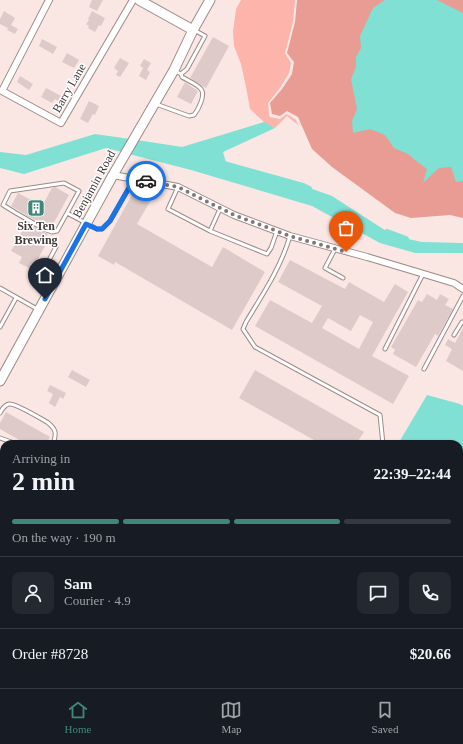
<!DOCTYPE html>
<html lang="en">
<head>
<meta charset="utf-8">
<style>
	body { margin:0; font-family:"Times New Roman",serif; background:#242831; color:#f1f3f6; height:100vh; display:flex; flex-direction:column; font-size:15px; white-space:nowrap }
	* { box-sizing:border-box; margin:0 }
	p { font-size:13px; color:#9ea1a6 }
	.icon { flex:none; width:22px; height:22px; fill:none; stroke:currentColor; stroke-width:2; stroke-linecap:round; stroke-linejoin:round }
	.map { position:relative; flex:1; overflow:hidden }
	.details { position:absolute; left:0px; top:440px; width:463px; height:248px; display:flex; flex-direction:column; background:#171b24; border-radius:12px 12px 0 0; box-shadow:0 1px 3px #0004 }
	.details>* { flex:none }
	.pin { position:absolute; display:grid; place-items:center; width:34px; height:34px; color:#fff; margin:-41px -17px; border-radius:50% 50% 50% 0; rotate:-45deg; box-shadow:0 0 4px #0007 }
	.pin .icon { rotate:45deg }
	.courier { position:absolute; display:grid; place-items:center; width:40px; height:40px; margin:-20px; border:3px solid #1a73e8; border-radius:50%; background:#fff; color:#222; box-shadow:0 1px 5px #0007 }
	.summary em { font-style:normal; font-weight:800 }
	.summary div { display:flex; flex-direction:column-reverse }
	.summary { display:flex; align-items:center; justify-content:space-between; height:68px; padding:0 12px }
	h1 { font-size:26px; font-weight:800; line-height:30px }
	.bar { display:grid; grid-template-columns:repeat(4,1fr); gap:6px 4px; align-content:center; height:48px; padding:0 12px }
	.bar i { height:5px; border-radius:3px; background:#363941 }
	.bar .selected { background:#40867d }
	.bar p { grid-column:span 4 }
	.line { display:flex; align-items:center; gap:10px; padding:0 12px; border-top:1px solid #363941 }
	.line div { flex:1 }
	.round { display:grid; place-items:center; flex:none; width:42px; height:42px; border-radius:8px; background:#242831 }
	.dock { display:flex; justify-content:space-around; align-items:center; height:56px; border-top:1px solid #363941; background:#171b24; font-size:11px; color:#9ea1a6 }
	.dock a { display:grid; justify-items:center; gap:2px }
	.dock .selected { color:#40867d }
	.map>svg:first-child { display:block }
</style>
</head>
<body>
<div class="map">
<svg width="463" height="688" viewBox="0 0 463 688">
	<rect width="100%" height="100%" fill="#fae7e4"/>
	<!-- green -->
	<path fill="#fcb4ab" d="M241,0H295L293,22L285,53L291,63L289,73L280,88L268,103L269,115L270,117L280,119L287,114L296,120L298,125L287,116L275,128L265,123L250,109L246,87L241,64L234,46L233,32L236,9Z"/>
	<!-- forest -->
	<path fill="#e99c93" d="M297,0H463V218L450,215L411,218L395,213L332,167L312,149L298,117L287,111L280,116L272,114L270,103L282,89L292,74L294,62L287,53L295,22Z"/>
	<!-- water -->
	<path fill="#7fe0d3" d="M385,0H437L463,13V181L456,182L451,167L439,168L423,183L427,169L415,160L408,154L394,148L385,135L370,129L353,133L352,121L357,109L351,79L356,67V57L361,48L360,36L373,8Z
		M264,122L275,128L223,152L227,166L307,187L332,196L394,236L422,242L463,243V253H415L380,243L312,206L191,170L129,154L137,140L182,147Z
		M95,134L130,139L122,152L106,148L24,174L0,168V152L26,155Z
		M427,395L460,404L463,406V485L459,483V444H398Z"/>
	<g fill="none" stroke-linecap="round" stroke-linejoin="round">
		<!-- canal -->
		<path stroke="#7fe0d3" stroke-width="6" d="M220,163L303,186L309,189
			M387,232L406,239"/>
	</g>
	<!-- building -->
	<path fill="#decbc9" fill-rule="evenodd" d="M92,0H103L97,11L89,7Z
		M4,11L15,18L11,25L18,29L15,34L7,30L8,28L0,24V19Z
		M92,11L105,18L101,26L99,25L95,32L88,28L89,26L86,24L89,20L88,19Z
		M213,37L229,46L206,88L190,78Z
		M42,39L57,47L53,54L39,46Z
		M67,53L79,60L74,68L62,62Z
		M120,58L129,63L120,77L116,75L118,71L114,68Z
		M144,59L151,63L147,70L150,72L146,80L139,76L143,68L140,66Z
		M20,76L33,84L29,90L17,82Z
		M185,82L198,91L191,104L177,97Z
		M46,88L61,96L58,101L55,99L52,103L41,97Z
		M89,101L99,106L95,115L93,114L88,123L80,119Z
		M55,187L69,195L51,228L45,226L11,206L18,193L42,206L52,188Z
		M133,193L141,197L144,194L152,198L137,224L212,267L223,247L265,272L232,330L115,262L114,265L98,256Z
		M27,223L48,234L46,237L49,239L35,264L32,263L29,268L19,263L22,257L11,251Z
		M290,260L345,289L349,282L384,302L395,284L408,292L372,356L409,376L393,404L255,326L270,300L312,323L322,306L278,282ZM360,315L373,322L359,349L322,328L328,318L351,331Z
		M427,294L437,300L440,294L449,299L445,305L453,309L438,336L435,334L416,367L393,354L395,350L391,347L418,300L422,302Z
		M463,328V371L446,361L452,349L445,345L448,339L455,343Z
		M72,370L90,380L86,387L68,377Z
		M255,370L364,432L356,444H321L239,398Z
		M50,385L66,393L63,399L60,397L55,407L49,403L53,394L47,391Z
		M6,412L50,437L46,444H26L0,429V423Z"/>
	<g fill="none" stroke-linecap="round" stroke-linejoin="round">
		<defs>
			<path id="lane" d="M175,71L181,74L187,69L205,36L194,30
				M156,104L189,116L194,115C198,110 206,95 201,89C198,85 187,80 182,77L181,74
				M178,187L168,209L210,231
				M220,209L210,231L267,254L271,248L277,231
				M67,213L57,231L52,232L44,229L16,213L3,205L10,191L64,183L79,191L67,213L97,229H102L110,221L134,179
				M290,236C281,267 263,294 246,322L243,329L255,347L380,415L383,444
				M335,249L325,268L343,278
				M49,287L39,282V279L56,247
				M0,288L37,309
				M0,327L16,298
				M454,335L462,322H463
				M385,349L423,274
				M424,369L463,296
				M0,413C2,409 5,405 9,404C15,403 40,418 47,422C56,429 57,433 53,444
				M0,438L17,444
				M463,593V592
				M0,613L4,615
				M459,681L463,683
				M175,684L182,688
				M252,688L253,685L252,684
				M309,688L312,684
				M369,688L371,684"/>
			<path id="street" d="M49,0L2,91L61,123L133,0
				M113,175L178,187L234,215L290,236L367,257L454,283L463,289
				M459,499L463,501"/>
			<path id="secondary" d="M139,0L193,30
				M0,381L113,175L174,70L193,30L210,0
				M0,571L4,573
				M207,684L214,688"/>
		</defs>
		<!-- lane casing -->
		<use href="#lane" stroke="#9c8b88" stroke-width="5"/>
		<!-- street casing -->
		<use href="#street" stroke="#9c8b88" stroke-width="8"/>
		<!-- secondary casing -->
		<use href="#secondary" stroke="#9c8b88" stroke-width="11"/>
		<!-- lane -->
		<use href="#lane" stroke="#fff" stroke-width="3"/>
		<!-- street -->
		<use href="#street" stroke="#fff" stroke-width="6"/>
		<!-- secondary -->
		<use href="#secondary" stroke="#fff" stroke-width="9"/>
	</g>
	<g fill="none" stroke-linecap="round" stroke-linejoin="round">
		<!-- done -->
		<path stroke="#827775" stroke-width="4" stroke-dasharray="0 7.2" d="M146,181L178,187L234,215L290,236L346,252"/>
		<!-- route -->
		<path stroke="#1a73e8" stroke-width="5" d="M45,299L86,224L97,229H102L110,221L134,179L146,181"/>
	</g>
	<!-- icons -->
	<defs>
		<symbol id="building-square" viewBox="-11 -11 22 22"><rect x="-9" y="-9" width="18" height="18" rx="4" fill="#40867d" stroke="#fff"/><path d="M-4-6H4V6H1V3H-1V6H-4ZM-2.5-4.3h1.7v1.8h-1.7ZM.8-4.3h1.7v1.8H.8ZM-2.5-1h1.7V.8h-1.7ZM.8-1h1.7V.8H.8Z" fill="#fff"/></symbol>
	</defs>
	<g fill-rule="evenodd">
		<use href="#building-square" x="26" y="198" width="20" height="20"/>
	</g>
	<g text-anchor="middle" stroke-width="3" stroke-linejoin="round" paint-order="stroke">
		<!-- street labels -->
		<g font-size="12" fill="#423a39" stroke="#fff">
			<text transform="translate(69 88) rotate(-60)" y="4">Barry Lane</text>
			<text transform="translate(94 184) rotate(-61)" y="4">Benjamin Road</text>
		</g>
		<!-- poi labels -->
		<g font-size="12" font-weight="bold" fill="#423a39" stroke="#fff">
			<text x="36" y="230">Six Ten<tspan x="36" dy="14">Brewing</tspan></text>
		</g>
	</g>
</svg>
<div class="pin" style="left:346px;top:252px;background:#ea580c"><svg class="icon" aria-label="bag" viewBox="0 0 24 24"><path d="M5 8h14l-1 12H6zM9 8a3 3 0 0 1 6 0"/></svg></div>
<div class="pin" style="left:45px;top:299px;background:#1f2937"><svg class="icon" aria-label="home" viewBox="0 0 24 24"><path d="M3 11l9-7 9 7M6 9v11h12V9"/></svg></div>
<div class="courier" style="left:146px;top:181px"><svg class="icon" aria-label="car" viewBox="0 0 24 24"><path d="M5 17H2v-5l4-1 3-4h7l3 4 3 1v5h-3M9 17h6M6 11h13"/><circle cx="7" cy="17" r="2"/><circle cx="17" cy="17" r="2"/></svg></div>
<section class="details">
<div class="summary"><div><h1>2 min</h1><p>Arriving in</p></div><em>22:39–22:44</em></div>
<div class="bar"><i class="selected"></i><i class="selected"></i><i class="selected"></i><i></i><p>On the way · 190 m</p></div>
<div class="line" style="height:72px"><a class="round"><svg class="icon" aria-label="person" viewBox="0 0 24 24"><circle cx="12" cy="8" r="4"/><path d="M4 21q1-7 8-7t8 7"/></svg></a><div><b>Sam</b><p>Courier · 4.9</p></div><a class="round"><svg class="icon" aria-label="chat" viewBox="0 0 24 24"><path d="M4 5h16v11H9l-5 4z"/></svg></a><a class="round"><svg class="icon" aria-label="phone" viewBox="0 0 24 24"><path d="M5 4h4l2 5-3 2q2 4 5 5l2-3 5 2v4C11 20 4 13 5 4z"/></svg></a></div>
<div class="line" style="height:52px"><div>Order #8728</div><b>$20.66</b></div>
</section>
</div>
<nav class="dock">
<a class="selected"><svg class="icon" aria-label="home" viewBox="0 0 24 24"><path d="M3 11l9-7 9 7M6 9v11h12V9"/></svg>Home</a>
<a><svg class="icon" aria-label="map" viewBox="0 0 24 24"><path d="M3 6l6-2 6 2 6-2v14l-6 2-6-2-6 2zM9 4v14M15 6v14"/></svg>Map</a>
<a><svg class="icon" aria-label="saved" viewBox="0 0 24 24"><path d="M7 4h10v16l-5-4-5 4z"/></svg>Saved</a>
</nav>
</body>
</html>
